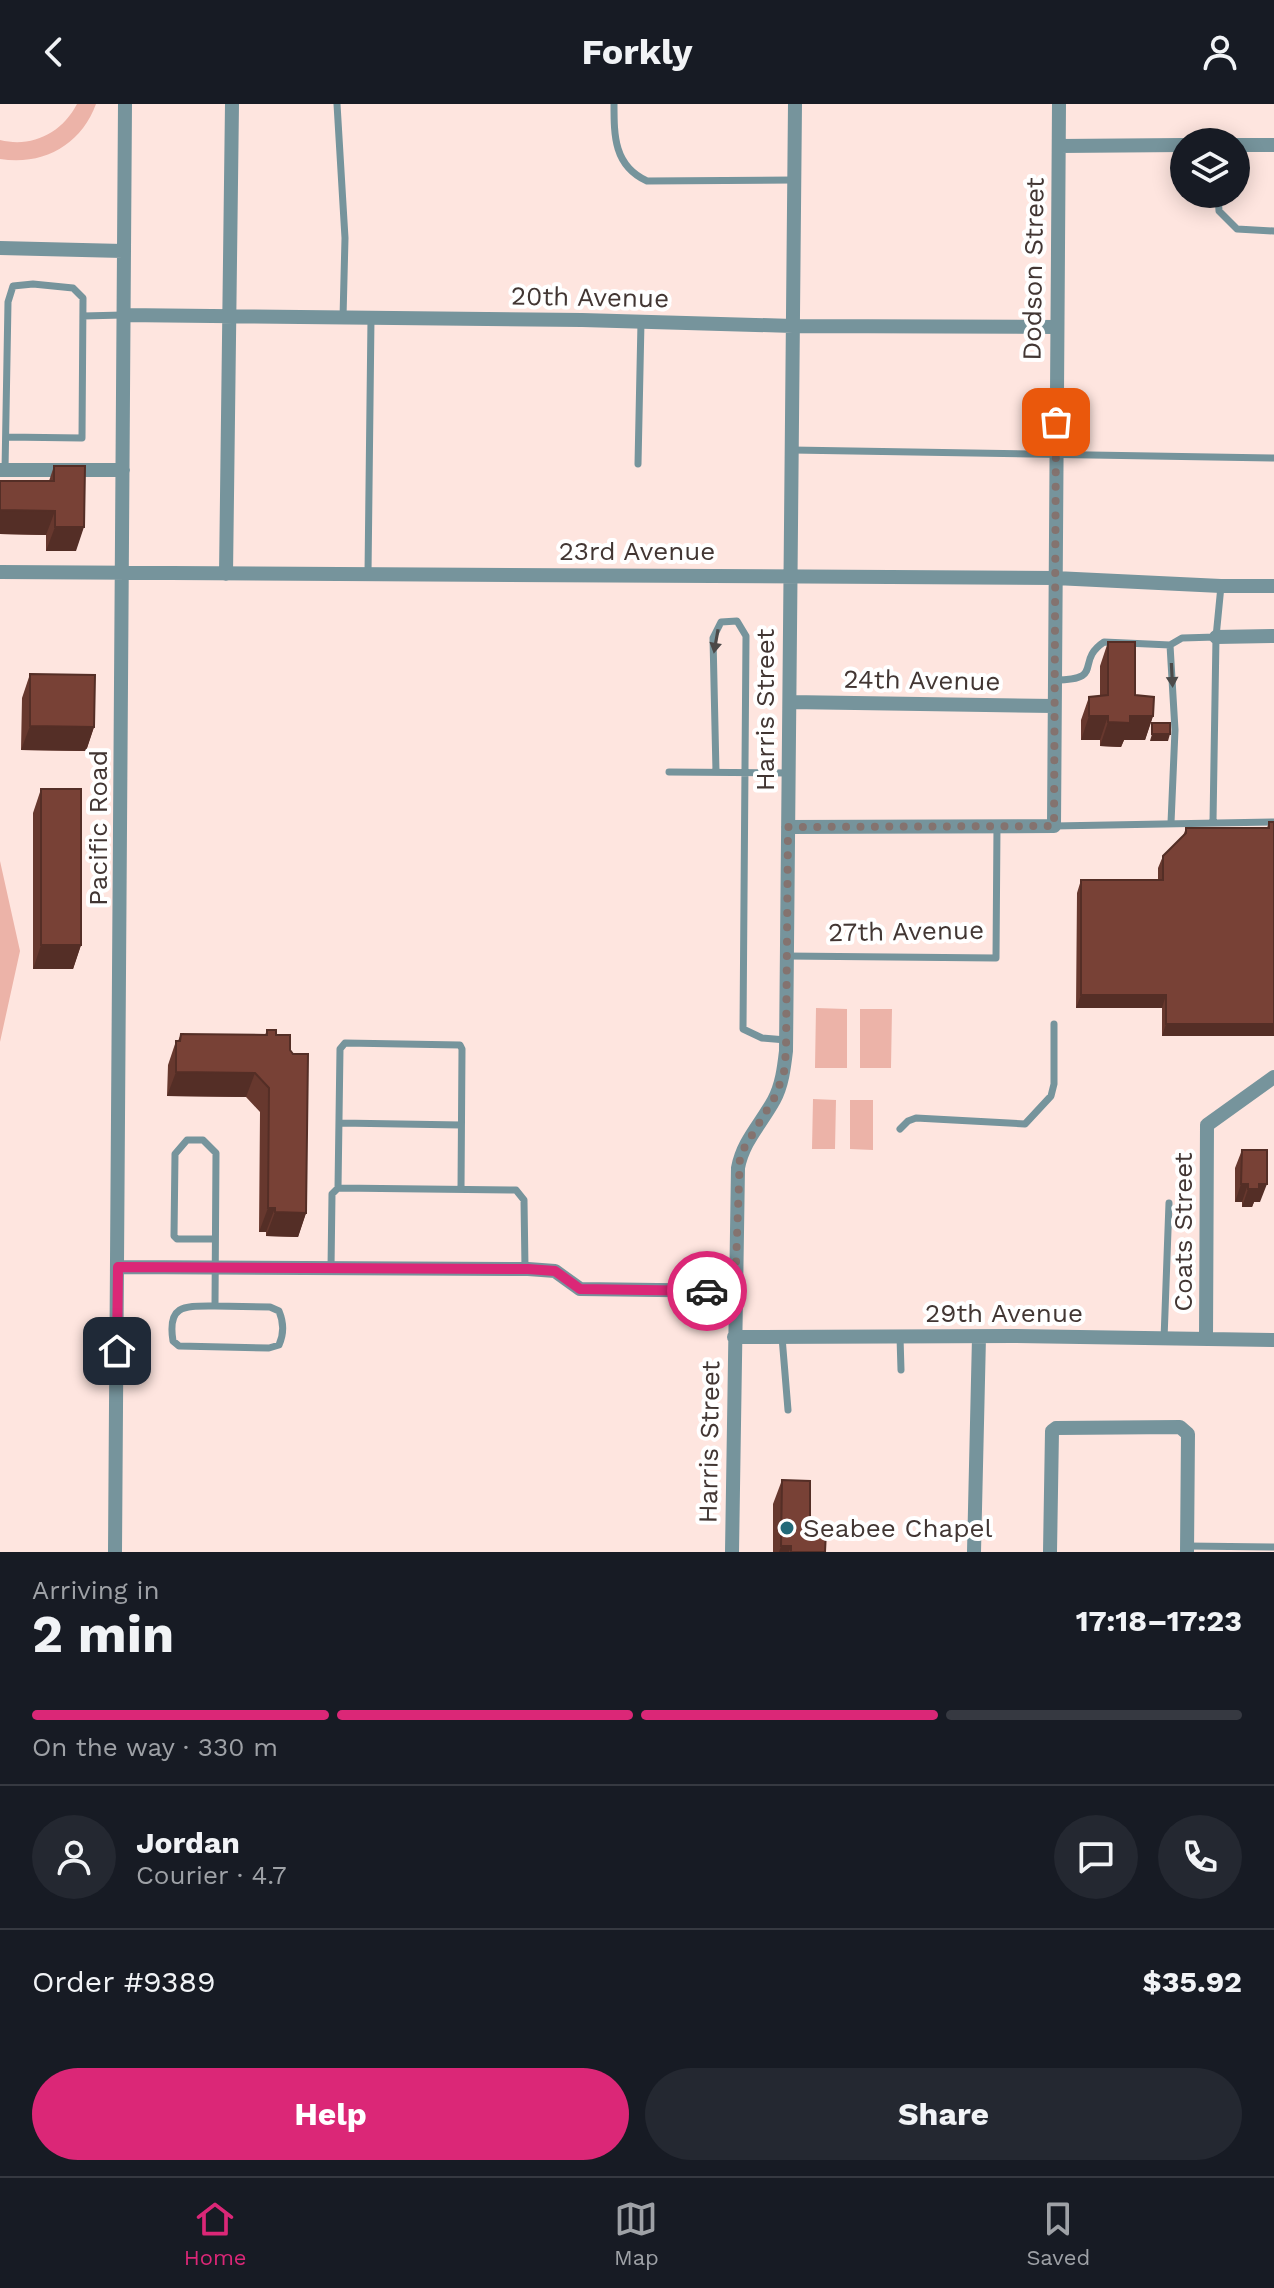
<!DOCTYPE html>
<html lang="en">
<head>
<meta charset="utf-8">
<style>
	body { margin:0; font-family:"Work Sans",sans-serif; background:#242831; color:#f1f3f6; height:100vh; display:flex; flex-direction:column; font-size:30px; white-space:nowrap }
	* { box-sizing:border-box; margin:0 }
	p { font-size:26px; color:#9ea1a6 }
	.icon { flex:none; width:44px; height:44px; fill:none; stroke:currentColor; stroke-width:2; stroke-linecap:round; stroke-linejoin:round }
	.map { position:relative; height:1448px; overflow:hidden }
	.side { display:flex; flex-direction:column; background:#171b24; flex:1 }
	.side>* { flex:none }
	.controls { position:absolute; left:1170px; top:24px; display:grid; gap:16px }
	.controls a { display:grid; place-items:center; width:80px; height:80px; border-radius:50%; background:#171b24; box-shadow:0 4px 20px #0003; font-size:40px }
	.pin { position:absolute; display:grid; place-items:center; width:68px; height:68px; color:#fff; margin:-34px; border-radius:16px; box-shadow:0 4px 12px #0006 }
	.courier { position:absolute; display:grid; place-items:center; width:80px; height:80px; margin:-40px; border:6px solid #db2777; border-radius:50%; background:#fff; color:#222; box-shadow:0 2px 10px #0007 }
	.headline em { font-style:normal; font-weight:700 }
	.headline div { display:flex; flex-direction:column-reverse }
	.headline { display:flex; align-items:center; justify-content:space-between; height:136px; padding:0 32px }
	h1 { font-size:52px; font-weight:700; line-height:60px }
	.bar { display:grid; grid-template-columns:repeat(4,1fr); gap:12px 8px; align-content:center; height:96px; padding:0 32px }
	.bar i { height:10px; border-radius:6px; background:#363941 }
	.bar .on { background:#db2777 }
	.bar p { grid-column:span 4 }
	.line { display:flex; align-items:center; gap:20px; padding:0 32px; border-top:2px solid #363941 }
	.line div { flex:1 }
	.round { display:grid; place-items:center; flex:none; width:84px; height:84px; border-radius:42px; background:#242831 }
	.cta { display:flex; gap:16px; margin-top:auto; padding:16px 32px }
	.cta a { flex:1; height:92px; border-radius:48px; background:#db2777; color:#fff; font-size:32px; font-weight:700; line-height:92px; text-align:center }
	.cta a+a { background:#242831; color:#f1f3f6 }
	header { display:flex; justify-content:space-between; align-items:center; height:104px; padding:0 32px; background:#171b24; font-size:36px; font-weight:700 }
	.dock { display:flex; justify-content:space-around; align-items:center; height:112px; border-top:2px solid #363941; background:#171b24; font-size:22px; color:#9ea1a6 }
	.dock a { display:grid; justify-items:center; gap:4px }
	.dock .on { color:#db2777 }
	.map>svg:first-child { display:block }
</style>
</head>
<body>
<header><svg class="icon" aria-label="back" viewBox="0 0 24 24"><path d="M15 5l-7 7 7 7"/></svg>Forkly<svg class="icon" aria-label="person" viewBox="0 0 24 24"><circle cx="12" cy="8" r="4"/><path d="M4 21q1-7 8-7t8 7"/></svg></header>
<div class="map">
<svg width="1274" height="1448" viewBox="0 0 1274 1448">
	<rect width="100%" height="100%" fill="#fee5df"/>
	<!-- green -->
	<path fill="#ecb3a8" d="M77,0H96C81,41 43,62 0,55V36C32,44 62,29 77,0Z
		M0,757L20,847L0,938Z
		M816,904L847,905V964H815Z
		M860,905H892L891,964H860Z
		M813,995L836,996L835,1045H812Z
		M850,996H873V1046L850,1045Z"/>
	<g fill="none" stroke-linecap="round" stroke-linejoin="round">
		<!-- service -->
		<path stroke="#76949c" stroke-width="7" d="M337,0L345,134L343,214
			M614,0C614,32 614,62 647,77L794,76
			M1218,90L1219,107L1237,125L1274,127
			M83,212L123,211
			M792,346L1274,354
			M638,360L641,218
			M5,366L8,198L13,182L33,180L73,184L83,194L82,334L6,333
			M368,470L371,214
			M1055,576C1106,576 1074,558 1104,538L1170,541
			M669,668L789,669
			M716,668L713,534L721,518L737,517L746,532L743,925L762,934L786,936
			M1213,718L1216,533L1221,482
			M1171,719L1175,626L1170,541L1182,534L1216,533
			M1054,722L1274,718
			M786,852L996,854L997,722
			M340,1019L461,1021
			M900,1025L908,1017L916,1014L1025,1020L1051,992L1054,980V920
			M338,1084L340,945L345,939L460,941L462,945L461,1085
			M331,1164L332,1090L338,1084L516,1086L524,1096L525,1164
			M215,1202C185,1202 167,1200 173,1237L179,1242L269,1244L279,1241C284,1230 284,1219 279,1207L270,1203L215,1202L216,1049L203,1036H187L175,1050L174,1132L177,1135H215
			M782,1233L788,1306
			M900,1233L901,1266
			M1164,1235L1169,1099
			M1187,1442L1274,1443"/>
		<!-- minor -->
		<path stroke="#76949c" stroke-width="14" d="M1236,41H1274
			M1059,42L1184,41
			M0,144L123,147
			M123,211L582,216L793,222L1056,223
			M0,366H123
			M0,468L1055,474L1221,482H1274
			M226,470L232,0
			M1216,533L1274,532
			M790,598L1054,602
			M788,723L1054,722L1059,0
			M118,1163L528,1165L555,1167L580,1185L735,1187
			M734,1233L1013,1232L1274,1236
			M1206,1235L1207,1021L1274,973
			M115,1448L125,0
			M732,1448L738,1064C743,1037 761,1020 774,996C782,981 784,964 786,947L795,0
			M974,1448L979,1233
			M1050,1448L1052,1327L1056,1324L1180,1323L1188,1330L1187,1448"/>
	</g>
	<!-- wall -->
	<path fill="#67382e" d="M54,362L76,447H46V431L0,430V377H49Z
		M1108,538L1135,591L1153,612L1145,636H1124L1121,643L1100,642V636H1081V616L1089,593L1100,592V562Z
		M30,570L94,623L86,647L21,646L22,594Z
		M41,685L81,841L73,865H33V709Z
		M1269,718H1274V932H1162V904H1076L1077,789L1081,776H1158V764L1163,752L1183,732L1186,724H1267Z
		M267,926L276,931L290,946L306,1109L298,1133L266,1132V1128H259L260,1008L246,993L167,992L168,961L176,937H178L181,930L265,931Z
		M1242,1046L1260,1098H1254L1252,1103H1242V1098H1235V1064Z
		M782,1376L810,1427L825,1448H773V1400Z"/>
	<!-- shaded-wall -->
	<path fill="#542e26" d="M0,406L55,407L46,431L0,430Z
		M55,423H84L76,447H46Z
		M1089,612H1108L1100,636H1081Z
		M1130,612H1153L1145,636H1124L1121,643L1100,642L1108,618Z
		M30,622L94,623L86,647L21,646Z
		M1152,630H1170L1168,637H1150Z
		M41,841H81L73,865H33Z
		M1081,891H1166L1162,904H1076Z
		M1166,920H1274V932H1162Z
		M176,968L255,969L246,993L167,992Z
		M1241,1080H1248L1242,1098H1235Z
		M1259,1080H1267L1260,1098H1254L1252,1103H1242L1248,1085Z
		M268,1104H275L266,1128H259Z
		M275,1108L306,1109L298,1133L266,1132Z
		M781,1442H791L789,1448H779Z"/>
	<!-- building -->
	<path fill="#784136" stroke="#542e26" stroke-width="2" d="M54,362H85L84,423H55V407L0,406V377H54Z
		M1108,538H1135V591L1154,593L1153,612H1130V619L1108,618V612H1089V593L1108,591Z
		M30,570L95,571L94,623L30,622Z
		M1152,619H1170V630H1152Z
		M41,685H81V841H41Z
		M1269,718H1274V920H1166V891H1081V776H1163V752L1186,729V724H1269Z
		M267,926H276V931H290V946L293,950H308L306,1109L275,1108V1104H268L269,984L255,969L176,968V937H180L181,930L267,931Z
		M1242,1046H1267V1080H1259V1085H1248V1080H1241Z
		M782,1376L810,1377V1427H826L825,1448H791V1442H781Z"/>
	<!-- one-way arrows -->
	<defs><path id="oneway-solid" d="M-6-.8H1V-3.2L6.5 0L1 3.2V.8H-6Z" transform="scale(2)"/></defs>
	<g fill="#4c4948">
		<use href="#oneway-solid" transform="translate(716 537) rotate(100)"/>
		<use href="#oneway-solid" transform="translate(1172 571) rotate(87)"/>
	</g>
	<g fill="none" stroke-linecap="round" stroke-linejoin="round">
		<!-- done -->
		<path stroke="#84736f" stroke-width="8" stroke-dasharray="0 14.4" d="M707,1187H735L740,1051L776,991L784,968L786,947L788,723L1054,722L1056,318"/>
		<!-- route -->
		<path stroke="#db2777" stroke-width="10" d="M117,1247L118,1163L528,1165L555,1167L580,1185L707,1187"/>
	</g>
	<!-- markers -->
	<circle fill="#236978" stroke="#fff" stroke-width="3" cx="787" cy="1424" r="8"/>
	<g text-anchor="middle" stroke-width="8" stroke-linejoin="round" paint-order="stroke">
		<!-- street labels -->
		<g font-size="26" fill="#423633" stroke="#fff">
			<text transform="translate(1033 165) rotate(-89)" y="9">Dodson Street</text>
			<text transform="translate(590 193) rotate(1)" y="9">20th Avenue</text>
			<text x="637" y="456">23rd Avenue</text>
			<text transform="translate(922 576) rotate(1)" y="9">24th Avenue</text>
			<text transform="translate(765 606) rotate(-90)" y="9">Harris Street</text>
			<text transform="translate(98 724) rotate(-90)" y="9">Pacific Road</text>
			<text transform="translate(906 827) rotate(-1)" y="9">27th Avenue</text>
			<text transform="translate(1183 1128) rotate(-90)" y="9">Coats Street</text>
			<text x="1004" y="1218">29th Avenue</text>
			<text transform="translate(709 1338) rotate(-89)" y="9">Harris Street</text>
		</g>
		<!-- poi labels -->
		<g font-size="26" fill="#423633" stroke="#fff" text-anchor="start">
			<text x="803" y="1433">Seabee Chapel</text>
		</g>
	</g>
</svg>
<div class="controls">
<a><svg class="icon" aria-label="layers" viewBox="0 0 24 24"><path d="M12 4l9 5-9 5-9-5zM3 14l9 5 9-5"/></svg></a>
</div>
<div class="pin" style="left:1056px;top:318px;background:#ea580c"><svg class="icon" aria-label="bag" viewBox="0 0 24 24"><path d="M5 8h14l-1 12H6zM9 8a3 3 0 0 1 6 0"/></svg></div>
<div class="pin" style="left:117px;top:1247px;background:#1f2937"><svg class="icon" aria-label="home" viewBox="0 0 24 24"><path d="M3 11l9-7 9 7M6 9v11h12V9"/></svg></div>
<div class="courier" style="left:707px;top:1187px"><svg class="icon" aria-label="car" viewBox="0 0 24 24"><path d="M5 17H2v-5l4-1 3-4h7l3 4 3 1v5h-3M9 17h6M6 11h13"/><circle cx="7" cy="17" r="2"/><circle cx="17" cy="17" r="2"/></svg></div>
</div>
<section class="side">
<div class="headline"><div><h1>2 min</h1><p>Arriving in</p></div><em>17:18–17:23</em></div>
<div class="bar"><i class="on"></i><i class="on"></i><i class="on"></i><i></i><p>On the way · 330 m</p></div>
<div class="line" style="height:144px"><a class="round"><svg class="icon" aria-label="person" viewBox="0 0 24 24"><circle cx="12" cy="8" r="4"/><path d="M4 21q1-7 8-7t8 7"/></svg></a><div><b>Jordan</b><p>Courier · 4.7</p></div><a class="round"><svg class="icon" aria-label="chat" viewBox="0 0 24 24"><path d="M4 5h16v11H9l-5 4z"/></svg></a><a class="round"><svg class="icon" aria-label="phone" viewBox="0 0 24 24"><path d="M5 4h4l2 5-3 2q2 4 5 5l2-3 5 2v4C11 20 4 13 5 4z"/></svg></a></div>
<div class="line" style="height:104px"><div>Order #9389</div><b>$35.92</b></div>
<div class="cta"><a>Help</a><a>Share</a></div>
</section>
<nav class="dock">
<a class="on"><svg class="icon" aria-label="home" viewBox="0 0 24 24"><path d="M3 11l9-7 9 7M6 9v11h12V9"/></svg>Home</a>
<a><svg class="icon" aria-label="map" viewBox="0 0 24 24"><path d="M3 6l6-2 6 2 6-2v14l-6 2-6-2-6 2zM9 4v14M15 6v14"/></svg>Map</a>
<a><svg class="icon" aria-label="saved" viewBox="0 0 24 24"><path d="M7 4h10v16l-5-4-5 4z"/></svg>Saved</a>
</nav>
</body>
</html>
